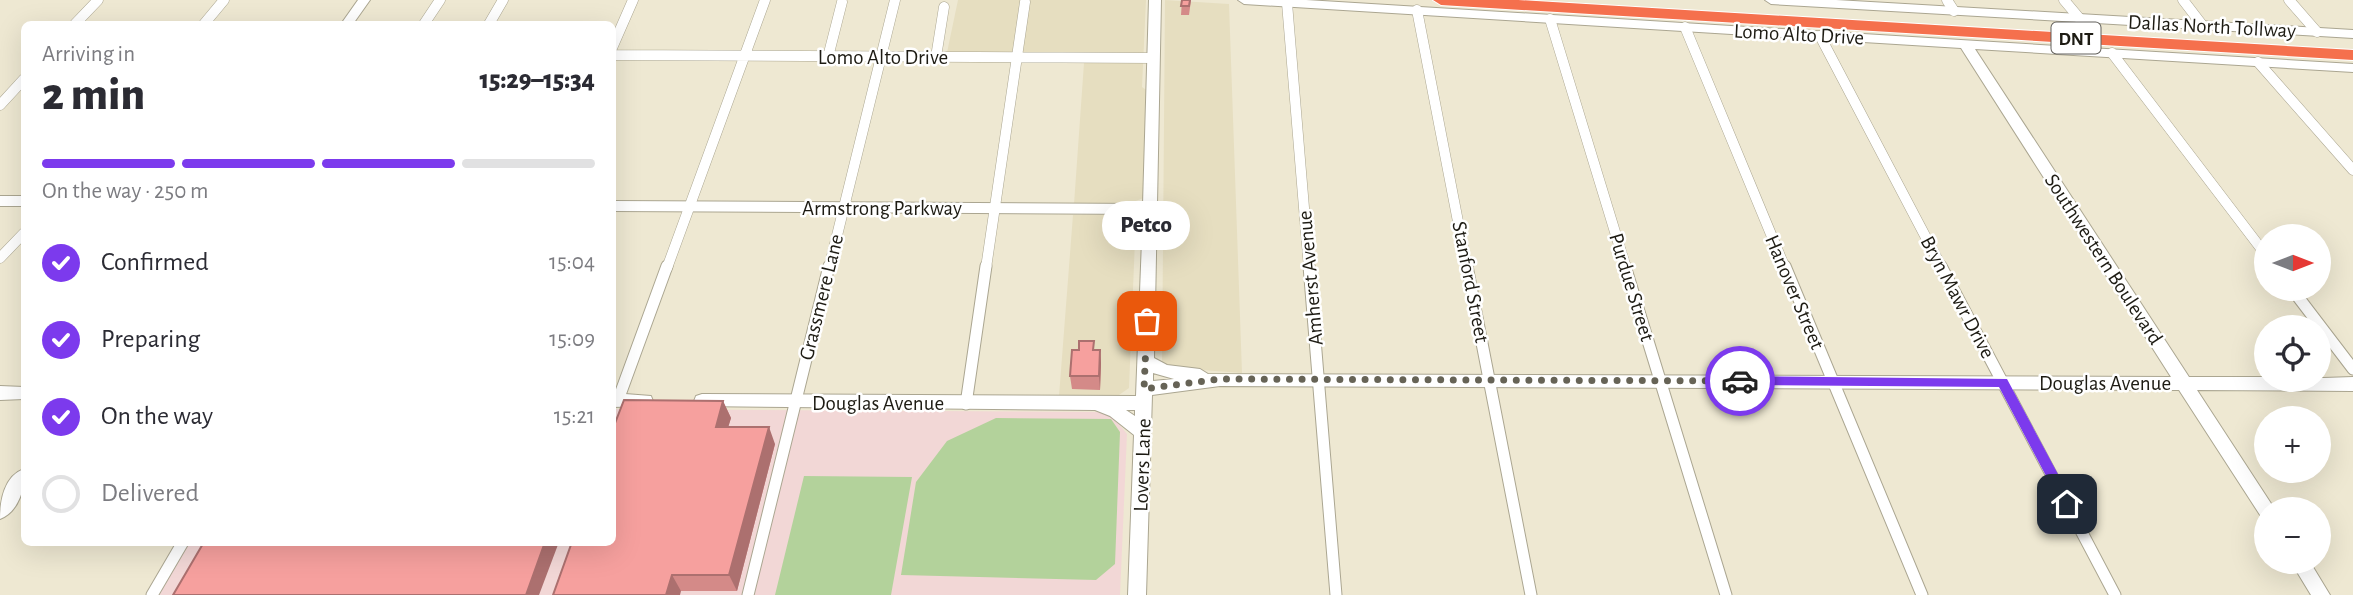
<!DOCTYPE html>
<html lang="en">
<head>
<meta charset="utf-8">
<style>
	body { margin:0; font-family:"Alegreya Sans",sans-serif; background:#f2f2f3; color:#2b2b33; height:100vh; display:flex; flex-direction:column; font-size:26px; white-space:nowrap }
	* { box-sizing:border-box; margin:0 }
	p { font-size:23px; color:#7c7c81 }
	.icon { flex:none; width:38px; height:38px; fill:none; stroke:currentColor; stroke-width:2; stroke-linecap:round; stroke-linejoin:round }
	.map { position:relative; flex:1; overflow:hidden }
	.side { position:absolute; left:21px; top:21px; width:595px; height:525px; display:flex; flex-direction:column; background:#fff; border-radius:10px; box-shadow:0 7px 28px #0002 }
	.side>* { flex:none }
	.needle { width:46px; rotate:90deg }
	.controls { position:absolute; left:2254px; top:224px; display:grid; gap:14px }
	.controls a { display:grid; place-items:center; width:77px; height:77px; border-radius:50%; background:#fff; box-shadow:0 7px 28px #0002; font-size:35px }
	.pin { position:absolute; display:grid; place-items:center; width:60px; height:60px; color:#fff; margin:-30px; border-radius:14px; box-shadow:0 4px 10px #0006 }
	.courier { position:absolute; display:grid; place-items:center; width:70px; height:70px; margin:-35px; border:5px solid #7c3aed; border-radius:50%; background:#fff; color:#222; box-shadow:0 2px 9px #0007 }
	.bubble { position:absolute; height:49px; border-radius:24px; background:#fff; box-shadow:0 7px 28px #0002; font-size:23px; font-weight:800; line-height:49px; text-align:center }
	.overview em { font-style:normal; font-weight:800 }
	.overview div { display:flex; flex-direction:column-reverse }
	.overview { display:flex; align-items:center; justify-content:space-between; height:119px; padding:0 21px }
	h1 { font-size:46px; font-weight:800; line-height:52px }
	.bar { display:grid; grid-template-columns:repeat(4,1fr); gap:10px 7px; align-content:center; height:84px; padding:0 21px }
	.bar i { height:9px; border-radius:5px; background:#e1e1e2 }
	.bar .current { background:#7c3aed }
	.bar p { grid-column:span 4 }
	ol { padding:0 21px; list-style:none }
	li { display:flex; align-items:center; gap:21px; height:77px }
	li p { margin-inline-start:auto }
	li .icon { padding:7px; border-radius:50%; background:#7c3aed; color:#fff; stroke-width:4 }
	li:last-child { color:#7c7c81 }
	li i { width:38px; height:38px; border:4px solid #e1e1e2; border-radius:50% }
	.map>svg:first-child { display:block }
</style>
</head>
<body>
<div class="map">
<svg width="2353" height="595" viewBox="0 0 2353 595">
	<rect width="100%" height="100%" fill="#eee8d2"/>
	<!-- built -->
	<path fill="#e6dec0" d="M958,0H1146L1142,87L1149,92L1146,197L1128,204H1074L1084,63L945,62Z
		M1165,0L1229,4L1242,373L1162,367Z
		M1073,215H1136L1129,388L1119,395L1059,396Z"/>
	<!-- education -->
	<path fill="#f2d7d6" d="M613,409L1109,412L1127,434L1120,595H157L188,543L612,542Z"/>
	<!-- green -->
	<path fill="#b3d29b" d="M996,418L1111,419L1120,432L1115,564L1096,580L901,575L916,482L947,441Z
		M804,476L912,477L891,595H775Z"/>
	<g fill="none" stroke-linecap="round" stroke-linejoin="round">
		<defs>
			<path id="street-far1" d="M1947,0L1954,11
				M2064,0L2080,19
				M2183,0L2203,26
				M2289,0L2317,32
				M1287,3L1309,268
				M1417,10L1467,268
				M1550,19L1626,268
				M75,24L98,0
				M204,24L224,0
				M424,24L440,0
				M489,24L503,0
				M1685,27L1785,268
				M1820,36L1942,268
				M612,48L633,0
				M2112,53L2266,255
				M612,55L1154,58
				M828,57L842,2
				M936,57L944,7
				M2258,62L2353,170
				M0,105L24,79
				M0,258L24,233
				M667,268L765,0
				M829,268L895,0
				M986,268L1025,2"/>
			<path id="street" d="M1309,266L1336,595
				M1467,266L1531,595
				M1625,266L1726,595
				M1785,266L1922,595
				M1941,266L2115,595
				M2292,289L2353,369
				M618,400L667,266
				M966,404L986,266
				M152,595L183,542
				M748,595L829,266"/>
			<path id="secondary" d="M358,0H370L353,24H341Z
				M1149,0H1161L1154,358L1167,365L1200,369L1208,374L2171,377L1961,48L1244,4L1238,0H1306L2353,64V72L1975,49L2189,377H2266V380L2353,377V391L2197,390L2272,505L2275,509H2266V518L2260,515L2179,390L1220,386L1152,395L1146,595H1128L1134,435L1110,416L1095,410L696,406L694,401L696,396L702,394L1136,396L1143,214L612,211V201L1143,204ZM1153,373L1174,379L1153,381ZM1126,410H1135V416Z
				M1765,0H1836L2353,30V38L1771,4Z
				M0,196H24V206H0Z
				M0,386L24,387V399L0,400Z
				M612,393L651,396L653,401L651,406L612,407Z
				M24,469C26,486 19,512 0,519C0,501 4,476 24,469Z
				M2291,562H2310L2330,595H2311Z"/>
			<path id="highway" d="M1433,0H1518L2353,50V60L1441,5Z"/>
		</defs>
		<!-- street-far1 casing -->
		<use href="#street-far1" stroke="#aba691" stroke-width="11"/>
		<!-- street casing -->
		<use href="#street" stroke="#aba691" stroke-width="13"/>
		<!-- secondary casing -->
		<use href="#secondary" stroke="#aba691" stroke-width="2"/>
		<!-- highway casing -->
		<use href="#highway" stroke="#fff" stroke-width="2"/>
		<!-- street-far1 -->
		<use href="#street-far1" stroke="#fff" stroke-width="10"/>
		<!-- street -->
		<use href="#street" stroke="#fff" stroke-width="11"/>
		<!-- secondary -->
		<use href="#secondary" fill="#fff" fill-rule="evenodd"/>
		<!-- highway -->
		<use href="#highway" fill="#f5704d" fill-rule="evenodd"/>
	</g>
	<!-- wall -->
	<path fill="#d48a88" d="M1182,0H1191L1189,15H1181Z
		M1079,350H1100L1101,363L1100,390L1072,389L1070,376Z
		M723,401L731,418L728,427L775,444L737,591H681L553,595Z"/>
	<!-- shaded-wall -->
	<path fill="#ac706f" d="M1100,350L1101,363L1100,390L1099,376Z
		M723,401L731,418L723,444L716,427Z
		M769,427L775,444L737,591L729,575Z
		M545,542H559L539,595H526Z
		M672,575L681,591L680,595H666Z"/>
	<!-- building -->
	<path fill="#f6a09e" stroke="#ac706f" stroke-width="2" d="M1182,0H1190L1189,6H1181Z
		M1079,341H1094L1093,350H1100L1099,376H1070L1072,350H1079Z
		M624,400L723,401L716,427H769L729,575H672L666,595H553L572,542H612V431Z
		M204,542H545L526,595H173Z"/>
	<!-- route -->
	<path fill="#7c3aed" d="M1740,376L2007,379L2074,504L2072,508H2063L1999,387L1740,385L1734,381Z"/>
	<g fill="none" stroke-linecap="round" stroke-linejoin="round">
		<!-- done -->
		<path stroke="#666356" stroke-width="7" stroke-dasharray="0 12.6" d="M1147,321L1144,389L1220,379L1740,381"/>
	</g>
	<g text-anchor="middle" stroke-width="5" stroke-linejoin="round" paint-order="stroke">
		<!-- shield labels -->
		<rect fill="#fff" stroke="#615f5a" stroke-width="2" x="2051.5" y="22.5" width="49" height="31" rx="5"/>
		<g font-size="19" font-weight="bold" fill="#1d1b13">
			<text x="2076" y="45">DNT</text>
		</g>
		<!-- street labels -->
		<g font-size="21" fill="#1d1b13" stroke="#fff">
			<text transform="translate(2212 26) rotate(3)" y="7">Dallas North Tollway</text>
			<text transform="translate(1799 34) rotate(3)" y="7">Lomo Alto Drive</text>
			<text x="883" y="64">Lomo Alto Drive</text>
			<text x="882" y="215">Armstrong Parkway</text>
			<text transform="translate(2104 259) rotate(57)" y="7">Southwestern Boulevard</text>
			<text transform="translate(1310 278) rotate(-95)" y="7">Amherst Avenue</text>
			<text transform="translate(1471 282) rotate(79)" y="7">Stanford Street</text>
			<text transform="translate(1632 287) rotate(73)" y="7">Purdue Street</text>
			<text transform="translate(1795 292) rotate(67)" y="7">Hanover Street</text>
			<text transform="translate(821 297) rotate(-76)" y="7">Grassmere Lane</text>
			<text transform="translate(1958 297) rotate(62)" y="7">Bryn Mawr Drive</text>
			<text x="2105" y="390">Douglas Avenue</text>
			<text x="878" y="410">Douglas Avenue</text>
			<text transform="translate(1142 465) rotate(-88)" y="7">Lovers Lane</text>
		</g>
	</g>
</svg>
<div class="controls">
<a><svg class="needle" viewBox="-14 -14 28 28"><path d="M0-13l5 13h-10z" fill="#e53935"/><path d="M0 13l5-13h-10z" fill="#7c7c81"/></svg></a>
<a><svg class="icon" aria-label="locate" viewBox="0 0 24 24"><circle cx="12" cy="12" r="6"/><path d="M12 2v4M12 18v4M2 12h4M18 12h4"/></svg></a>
<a>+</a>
<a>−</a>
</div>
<div class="pin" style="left:1147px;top:321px;background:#ea580c"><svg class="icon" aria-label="bag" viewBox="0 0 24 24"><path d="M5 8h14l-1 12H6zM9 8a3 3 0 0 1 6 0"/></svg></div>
<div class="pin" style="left:2067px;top:504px;background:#1f2937"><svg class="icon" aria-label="home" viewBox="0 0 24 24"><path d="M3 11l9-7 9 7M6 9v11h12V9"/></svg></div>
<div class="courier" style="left:1740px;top:381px"><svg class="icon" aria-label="car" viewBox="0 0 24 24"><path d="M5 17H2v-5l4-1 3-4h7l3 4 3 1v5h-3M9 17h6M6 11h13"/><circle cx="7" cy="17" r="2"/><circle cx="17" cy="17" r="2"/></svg></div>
<div class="bubble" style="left:1102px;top:201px;width:88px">Petco</div>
<section class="side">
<div class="overview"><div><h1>2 min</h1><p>Arriving in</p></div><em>15:29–15:34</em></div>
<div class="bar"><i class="current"></i><i class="current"></i><i class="current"></i><i></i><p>On the way · 250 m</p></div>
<ol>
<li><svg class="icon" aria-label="check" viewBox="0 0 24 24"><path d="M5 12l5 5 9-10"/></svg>Confirmed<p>15:04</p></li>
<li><svg class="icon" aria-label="check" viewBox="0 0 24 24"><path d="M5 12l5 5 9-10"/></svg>Preparing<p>15:09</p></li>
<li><svg class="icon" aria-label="check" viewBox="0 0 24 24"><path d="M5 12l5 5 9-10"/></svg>On the way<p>15:21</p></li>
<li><i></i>Delivered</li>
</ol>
</section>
</div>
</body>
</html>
